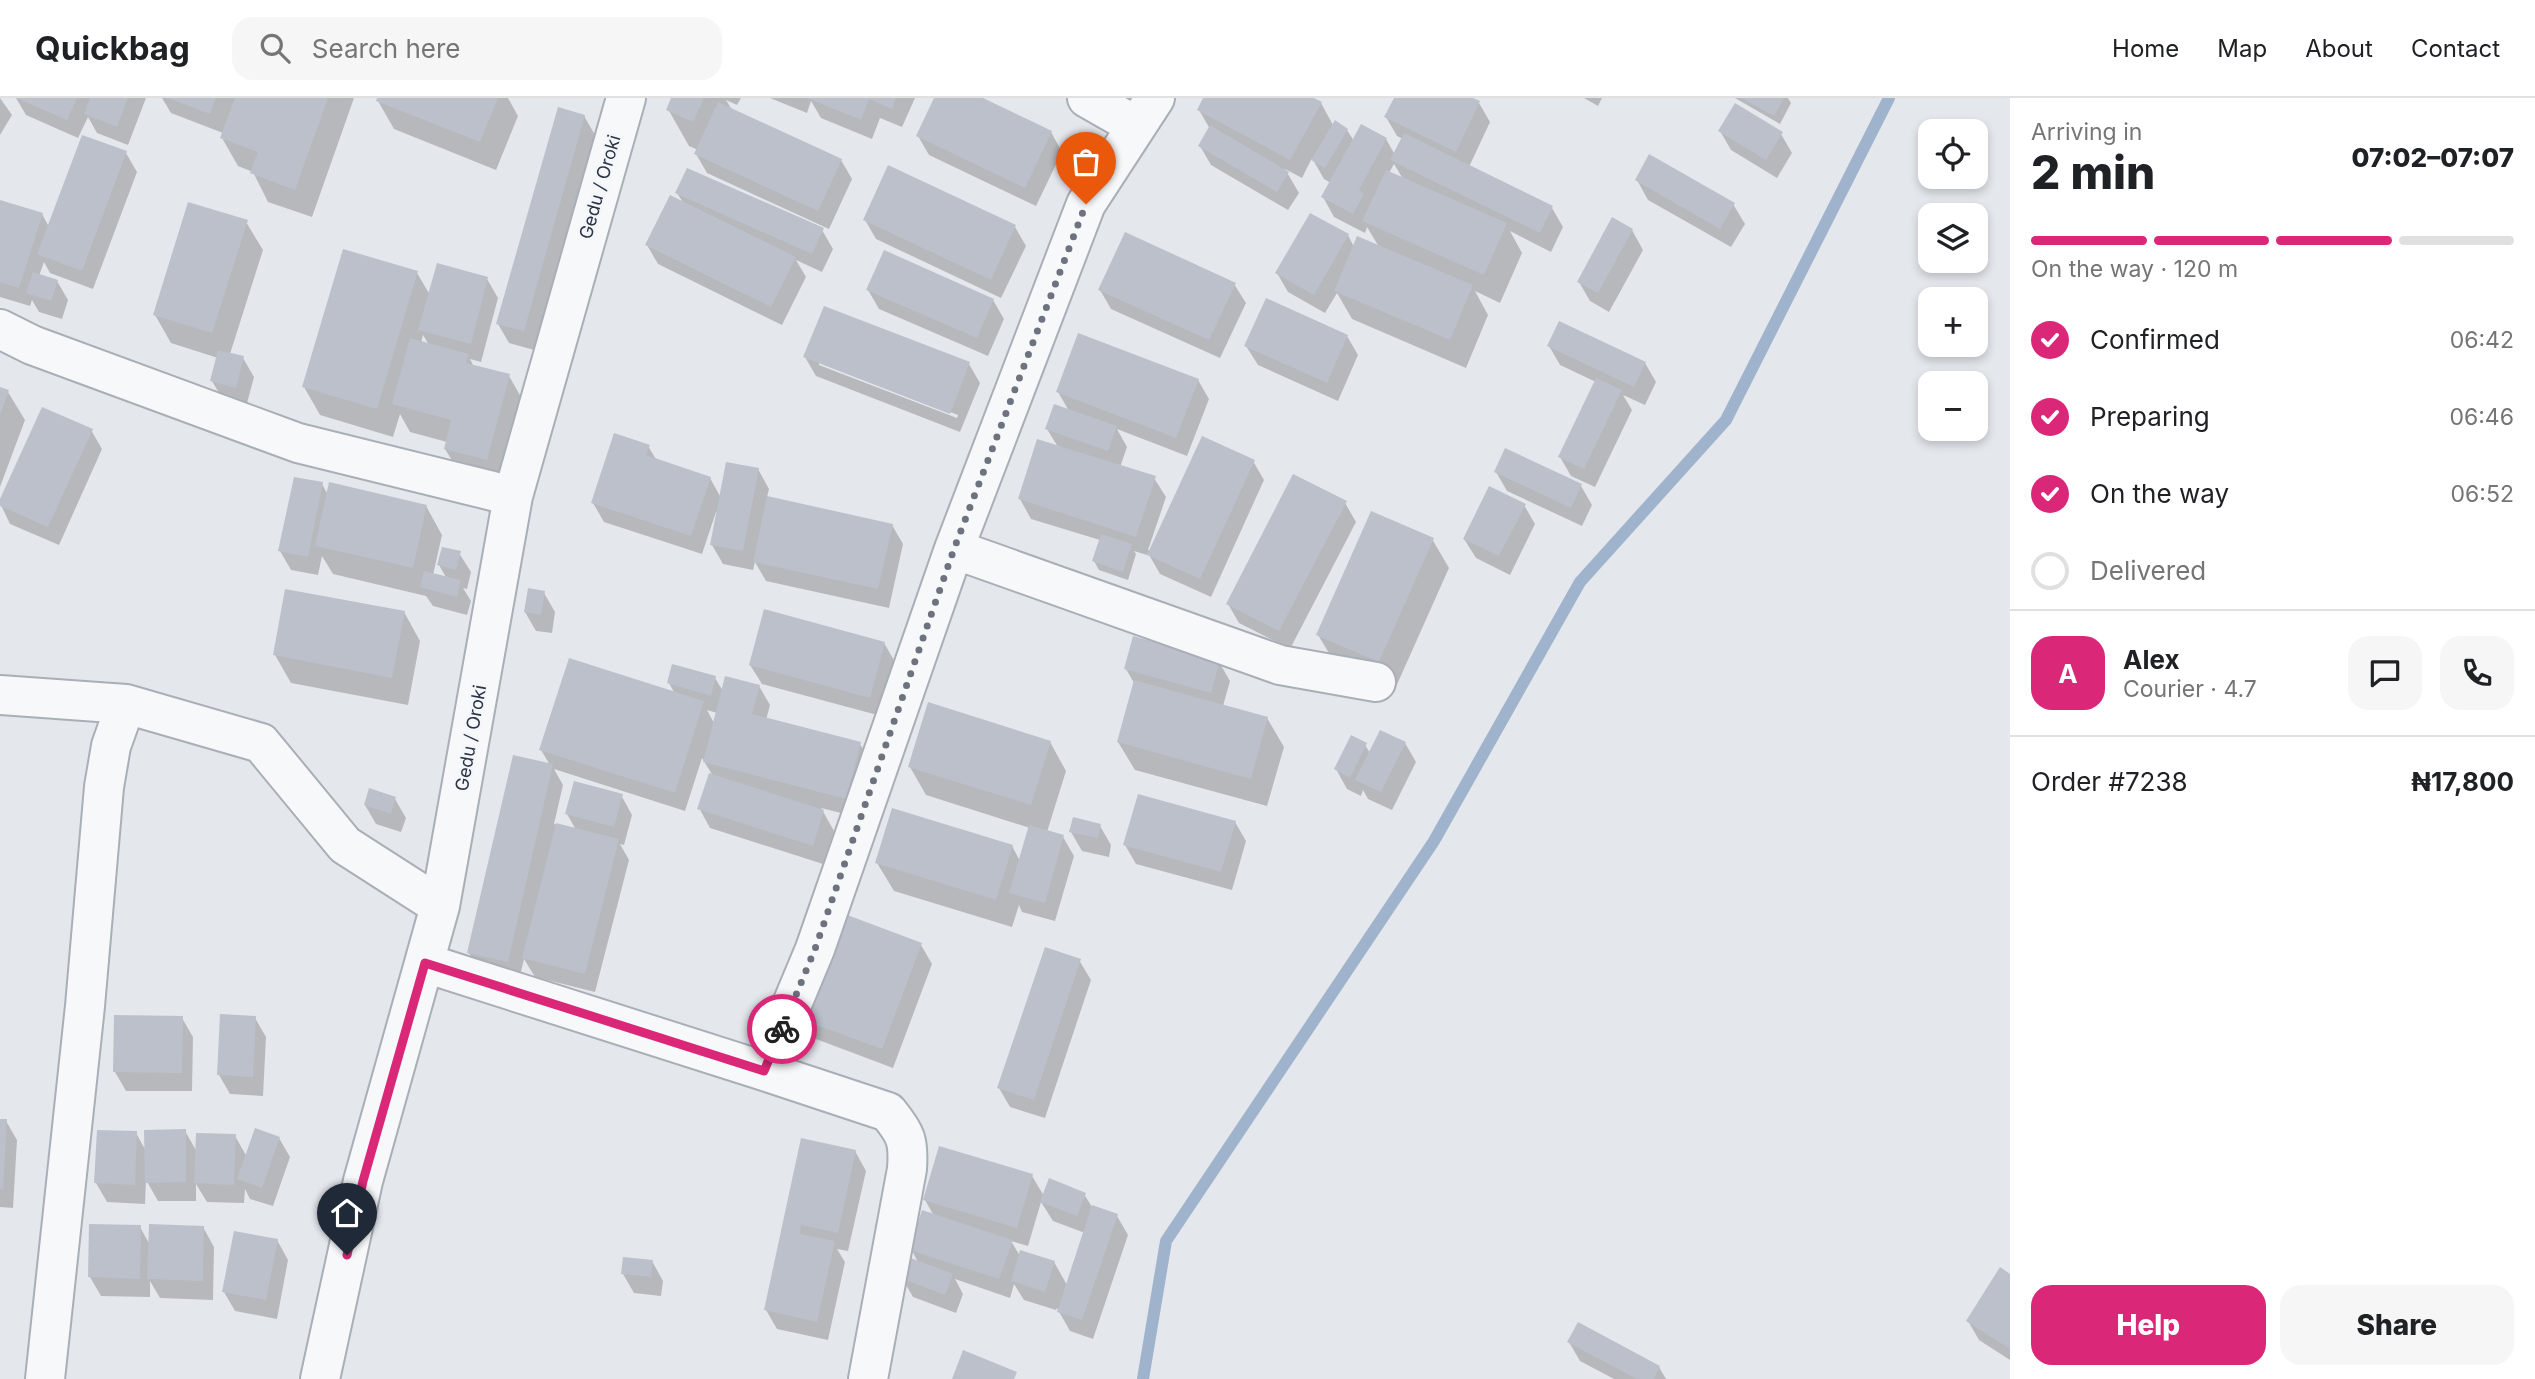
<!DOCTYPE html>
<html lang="en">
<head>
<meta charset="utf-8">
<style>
	body { margin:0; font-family:Inter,sans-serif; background:#f6f6f6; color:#202124; height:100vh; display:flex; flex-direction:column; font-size:26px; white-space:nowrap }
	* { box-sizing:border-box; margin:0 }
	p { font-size:23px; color:#757577 }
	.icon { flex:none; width:38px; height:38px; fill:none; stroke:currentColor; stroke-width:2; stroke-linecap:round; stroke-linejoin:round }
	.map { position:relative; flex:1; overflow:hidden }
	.panel { display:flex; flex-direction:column; background:#fff; width:525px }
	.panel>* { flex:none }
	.buttons { position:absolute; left:1918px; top:21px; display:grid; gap:14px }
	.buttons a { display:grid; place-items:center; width:70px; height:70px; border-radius:14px; background:#fff; box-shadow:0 4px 10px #0003; font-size:35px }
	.pin { position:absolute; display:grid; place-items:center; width:60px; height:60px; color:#fff; margin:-72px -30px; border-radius:50% 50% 50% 0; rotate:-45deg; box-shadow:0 0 7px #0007 }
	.pin .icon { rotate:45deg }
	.courier { position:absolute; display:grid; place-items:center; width:70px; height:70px; margin:-35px; border:5px solid #db2777; border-radius:50%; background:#fff; color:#222; box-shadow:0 2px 9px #0007 }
	.summary em { font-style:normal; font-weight:800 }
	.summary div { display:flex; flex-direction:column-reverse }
	.summary { display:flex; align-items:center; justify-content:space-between; height:119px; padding:0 21px }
	h1 { font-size:46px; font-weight:800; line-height:52px }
	.bar { display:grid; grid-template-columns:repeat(4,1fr); gap:10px 7px; align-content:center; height:84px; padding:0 21px }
	.bar i { height:9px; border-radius:5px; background:#e0e0e0 }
	.bar .selected { background:#db2777 }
	.bar p { grid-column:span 4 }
	.line { display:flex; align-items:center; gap:18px; padding:0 21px; border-top:2px solid #e0e0e0 }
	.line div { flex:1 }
	.round { display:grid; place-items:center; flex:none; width:74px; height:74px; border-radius:21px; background:#f6f6f6 }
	ol { padding:0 21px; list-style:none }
	li { display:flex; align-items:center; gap:21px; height:77px }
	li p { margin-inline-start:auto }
	li .icon { padding:7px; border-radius:50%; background:#db2777; color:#fff; stroke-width:4 }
	li:last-child { color:#757577 }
	li i { width:38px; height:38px; border:4px solid #e0e0e0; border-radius:50% }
	.button { display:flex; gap:14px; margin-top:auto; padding:14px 21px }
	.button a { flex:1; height:80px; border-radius:21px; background:#db2777; color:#fff; font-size:28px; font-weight:800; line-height:80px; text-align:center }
	.button a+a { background:#f6f6f6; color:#202124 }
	header { display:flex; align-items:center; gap:42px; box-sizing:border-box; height:98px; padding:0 35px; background:#fff; border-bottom:2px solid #e0e0e0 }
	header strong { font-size:33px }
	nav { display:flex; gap:38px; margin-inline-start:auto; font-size:24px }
	.search { width:490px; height:63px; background:#f6f6f6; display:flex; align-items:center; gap:18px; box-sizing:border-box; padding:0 24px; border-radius:21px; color:#757577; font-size:26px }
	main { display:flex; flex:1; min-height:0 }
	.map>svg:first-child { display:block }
</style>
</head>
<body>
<header>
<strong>Quickbag</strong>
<div class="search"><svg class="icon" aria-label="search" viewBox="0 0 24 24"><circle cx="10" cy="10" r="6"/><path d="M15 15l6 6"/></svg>Search here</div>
<nav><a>Home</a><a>Map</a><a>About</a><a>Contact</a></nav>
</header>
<main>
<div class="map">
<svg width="2010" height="1281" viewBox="0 0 2010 1281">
	<rect width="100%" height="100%" fill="#e4e7ec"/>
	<!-- shadow -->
	<path fill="#0003" fill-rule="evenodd" d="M0,0L12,17L0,37Z
		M16,0H146L128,47L97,35L88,19L78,40L26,17Z
		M162,0H354L312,119L268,104L253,74L238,68L222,40L223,35L171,15Z
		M379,0H508L518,18L496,72L394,31L378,3Z
		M673,0H741L737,7L726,2L732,12L841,62L852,81L829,131L707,75L696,56L698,52L689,48L668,11Z
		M770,0H915L902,29L880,20L872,41L821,20L811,3L807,15Z
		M936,0H979L1051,34L1062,54L1036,108L929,57L918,38Z
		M1205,0H1311L1321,5L1333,27L1347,32L1354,43L1386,41L1395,57L1403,41L1397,38L1386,19L1396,0H1469L1479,5L1490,24L1469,69L1552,110L1563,129L1551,154L1510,133L1522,155L1500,205L1475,193L1488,217L1466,270L1352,221L1337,195L1325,215L1288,194L1277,175L1348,137L1354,149H1379L1367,129L1365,135L1334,119L1323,99L1331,85L1324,81L1312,60L1302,80L1285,71L1299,95L1288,112L1211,67L1200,48L1210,31L1199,12ZM1394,66L1403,81L1389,75Z
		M1584,0H1602L1598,8Z
		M1735,0H1788L1791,5L1780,26Z
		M584,18L595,37L534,252L509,245L498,226Z
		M1720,33L1781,36L1792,55L1777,80L1731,52Z
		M126,55L137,74L93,191L50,175L44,164L39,178L57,183L68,202L62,221L39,214L32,202L30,208L0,199V104L42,116L49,129Z
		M1637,82L1733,106L1745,126L1731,149L1648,102Z
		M677,95L822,132L833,151L822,174L796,162L806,179L782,227L658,166L647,147L684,106Z
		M865,122L1015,129L1026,148L1001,200L876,141Z
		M246,124L263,152L230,256L243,260L254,279L246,309L223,302L212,283L218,260L171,245L155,217Z
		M1632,132L1643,152L1609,214L1590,203L1579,184Z
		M417,175L430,197L487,181L498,200L481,264L470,261L474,269L509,278L525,306L503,390L462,379L445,351L447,344L410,334L400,316L393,339L320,317L304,289ZM423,237L429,247L421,245Z
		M1234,186L1246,205L1220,260L1111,211L1100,192Z
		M868,192L993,202L1004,221L988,258L879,211Z
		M1347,238L1358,257L1338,303L1258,267L1246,248Z
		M1549,248L1645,265L1656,284L1645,307L1623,297L1632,312L1595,389L1571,378L1560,359L1596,284L1560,267Z
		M805,259L969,266L980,285L960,334L816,278ZM819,263L958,317L957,320L819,267Z
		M1198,282L1209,301L1187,358L1117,331L1127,349L1120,369L1154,380L1166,399L1148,452L1151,453L1253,363L1264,382L1211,499L1160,476L1148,455L1147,457L1134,453L1136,456L1128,482L1099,472L1094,463L1100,442L1031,421L1020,401L1058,349L1047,331L1069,313L1058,294Z
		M0,291L8,294L25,322L0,389Z
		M91,332L102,351L59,447L10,426L0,405Z
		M648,348L657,363L710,380L721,400L758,371L769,391L767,399L892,427L903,446L889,510L766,483L755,464L753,472L723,466L712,447L718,414H716L702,456L604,424L593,405Z
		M1496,374L1581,388L1592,407L1582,428L1507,393Z
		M322,386L328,397L426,408L442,437L433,477L447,481L439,467L459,455L471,474L467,491L463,490L471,503L467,517L433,508L426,498L333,476L322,458L318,477L291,472L280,453Z
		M1345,405L1356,424L1290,551L1239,525L1228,506Z
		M1524,407L1535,426L1510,477L1476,460L1464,441Z
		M1432,441L1449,470L1395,591L1335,565L1318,537Z
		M544,495L555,514L552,535L536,533L525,514Z
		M404,514L420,543L408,607L291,585L275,557Z
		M884,545L895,564L881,618L762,586L750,567Z
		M1219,564L1230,583L1223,608L1267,620L1284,649L1267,708L1135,672L1118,644L1134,585L1126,571Z
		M715,580L723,593L759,588L770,607L766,622L860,646L871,665L857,719L821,710L834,733L823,766L710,730L699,710L713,678L702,660L685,713L554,671L563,687L554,726L576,732L567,716L621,697L632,717L624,747L620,746L629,762L595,894L535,879L524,861L519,882L480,874L469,855L550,667L541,652L675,596L669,585ZM707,612L717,615L714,625Z
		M1050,644L1066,673L1047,734L1063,739L1074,758L1055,823L1022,814L1019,807L1012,829L894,793L877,765L1012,748L1020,763L1030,730L926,697L910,669Z
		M1405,645L1416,664L1392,712L1368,701L1363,692L1361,698L1347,691L1336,671L1365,647L1370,655Z
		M395,701L406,720L401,734L376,726L365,707Z
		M1235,724L1246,743L1232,792L1136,766L1125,747Z
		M1100,728L1111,747L1109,759L1082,753L1071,734Z
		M921,847L932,866L893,970L816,941L805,921Z
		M1079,862L1091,882L1045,1020L1010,1009L999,990Z
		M182,920L193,939L192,993H126L115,974Z
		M255,920L266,939L263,998L230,996L219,977Z
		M0,1023H6L17,1042L13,1110L0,1109Z
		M185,1033L197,1054L235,1038L247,1059L279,1040L290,1059L273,1108L250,1101L245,1091L244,1105L207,1104L196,1086V1103H158L146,1082L145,1106L107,1104L96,1085L136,1035L146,1053Z
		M803,1042L855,1053L866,1073L848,1153L837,1151L845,1164L828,1242L777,1231L766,1212Z
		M1032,1078L1044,1098L1084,1096L1092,1109L1117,1118L1128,1137L1093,1241L1070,1233L1057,1210L1056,1212L1024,1202L1014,1186L1010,1200L955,1181L963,1196L956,1215L913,1199L902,1180L918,1164L911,1151L934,1118L925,1102ZM1041,1104L1053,1123L1085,1135L1067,1187L1054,1164L1020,1158L1011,1143L1028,1148Z
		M140,1129L150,1147L203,1129L214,1149L213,1202L160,1200L150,1183V1199L101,1198L90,1179Z
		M277,1142L288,1162L277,1221L235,1213L224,1194Z
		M652,1163L663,1183L661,1198L634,1195L623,1176Z
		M2010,1178V1262L1979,1242L1968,1223Z
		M1569,1244L1659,1269L1666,1281H1614L1580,1263Z"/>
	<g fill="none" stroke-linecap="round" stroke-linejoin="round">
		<!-- stream -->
		<path stroke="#9fb4cc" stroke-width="12" d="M1143,1281L1166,1143L1434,743L1580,484L1726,322L1889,0"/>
	</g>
	<!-- building -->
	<path fill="#bbc0ca" d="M16,0H77L67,22Z
		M90,0H128L117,29L84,16Z
		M168,0H216L210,16Z
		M235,0H328L295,92L250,75L258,54L220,40Z
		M377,0H498L480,44L376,3Z
		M671,0H704L693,24L666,12Z
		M807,0H896L892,11L869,1L861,22Z
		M934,0H983L1052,33L1025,90L916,38Z
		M1203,0H1314L1322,4L1290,62L1197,12Z
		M1394,0H1473L1480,3L1456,54L1384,19Z
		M1741,0H1784L1774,18Z
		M718,4L842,61L818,113L694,56Z
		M1735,5L1783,34L1766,62L1718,33Z
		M558,9L585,17L524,233L496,226Z
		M1335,22L1348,31L1325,70L1311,62Z
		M1361,26L1387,40L1359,92L1364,96L1353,116L1321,99Z
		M1210,27L1289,74L1277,94L1198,48Z
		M1404,35L1553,108L1540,135L1390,62Z
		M82,37L127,53L82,173L37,156Z
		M1649,56L1735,105L1720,131L1635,82Z
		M888,67L1016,127L991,182L863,122Z
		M687,70L824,130L812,156L675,95Z
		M1386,72L1507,125L1484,177L1362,123Z
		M670,97L796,159L771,209L645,147Z
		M0,102L43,115L19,190L0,184Z
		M188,104L248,122L212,235L153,217Z
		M1310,115L1349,136L1314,197L1275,175Z
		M1612,119L1633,131L1598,195L1577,184Z
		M1125,134L1236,185L1209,242L1098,192Z
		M1357,138L1473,187L1450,242L1334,193Z
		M343,151L418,173L377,311L302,289Z
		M884,152L994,201L977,240L866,192Z
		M437,165L488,179L471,246L418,232Z
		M33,174L58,182L51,203L26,195Z
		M1266,200L1348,237L1327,285L1244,248Z
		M824,208L970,264L950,316L803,259Z
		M1559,223L1646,264L1634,289L1547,248Z
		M1078,235L1199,281L1176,340L1056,294Z
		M410,240L469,256L466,265L510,276L487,362L444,351L451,322L392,306Z
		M218,252L244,258L236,290L210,283Z
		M1596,280L1622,292L1584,371L1558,359Z
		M0,289L9,292L0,317Z
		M1054,306L1117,328L1108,353L1045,331Z
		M42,309L93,331L48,429L0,408V401Z
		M614,335L650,347L646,357L711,379L691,438L591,405Z
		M1202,338L1255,362L1200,481L1147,457Z
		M1037,341L1156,378L1136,439L1018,401Z
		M1505,350L1582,386L1571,410L1494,374Z
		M726,364L759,370L743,453L710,447Z
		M1293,376L1347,403L1279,533L1226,506Z
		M294,379L323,384L308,459L278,453Z
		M329,384L427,407L413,470L315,448Z
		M1489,388L1526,406L1499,458L1463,441Z
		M767,398L893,426L878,491L753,464Z
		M1371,413L1434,440L1379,564L1316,537Z
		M1101,436L1132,446L1123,474L1092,463Z
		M442,449L461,453L456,472L437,467Z
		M424,473L461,482L457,499L420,489Z
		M528,490L545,493L541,517L524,514Z
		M285,491L405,513L392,580L273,557Z
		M764,511L885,544L870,600L749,567Z
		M1133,538L1220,563L1211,595L1124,571Z
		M569,560L704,603L675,695L539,652Z
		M672,566L716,578L711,598L667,585Z
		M725,578L760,587L752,616L861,644L846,701L703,664Z
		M1134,582L1268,619L1251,681L1117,644Z
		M928,604L1051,643L1031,707L908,669Z
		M1380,632L1406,644L1381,694L1355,682Z
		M1351,637L1367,645L1350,680L1334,671Z
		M513,657L553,666L508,864L467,855Z
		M709,675L824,712L813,748L697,711Z
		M574,683L623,696L614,729L565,716Z
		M369,690L396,699L391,716L364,707Z
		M1138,696L1236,723L1221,774L1123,747Z
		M892,710L1013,747L996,802L875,765Z
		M1073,719L1101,726L1098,740L1069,734Z
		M556,725L619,741L585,876L522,860Z
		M1029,727L1064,737L1045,805L1009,795Z
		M842,815L922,845L882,951L803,922Z
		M1045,849L1081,861L1034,1002L997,990Z
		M220,916L256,918L253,979L217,977Z
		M114,917L183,918L182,975L113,974Z
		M0,1021H7L3,1091H0Z
		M255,1030L280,1039L262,1090L237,1081Z
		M186,1031V1084L145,1085L144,1032Z
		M97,1032L137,1033L135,1087L94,1085Z
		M196,1035L236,1036L234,1087L194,1085Z
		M801,1040L856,1052L838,1135L801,1127L800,1136L835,1143L817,1224L764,1212Z
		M939,1048L1033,1076L1017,1130L923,1102Z
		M1049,1080L1086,1095L1077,1118L1040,1104Z
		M1092,1107L1118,1116L1082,1222L1057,1214Z
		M922,1112L1013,1142L999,1181L909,1152Z
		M89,1126L141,1127L140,1181L88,1179Z
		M149,1126L204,1128L203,1183L147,1181Z
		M234,1133L278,1141L266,1202L222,1194Z
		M1020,1152L1055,1163L1045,1194L1011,1183Z
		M623,1159L653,1162L651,1179L621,1176Z
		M908,1159L953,1176L945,1197L900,1180Z
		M2000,1169L2010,1176V1251L1966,1223Z
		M1578,1224L1660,1268L1654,1281H1637L1567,1244Z
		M963,1252L1017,1274L1014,1281H952Z"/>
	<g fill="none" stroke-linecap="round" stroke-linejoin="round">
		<defs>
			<path id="minor" d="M1087,0L1136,28
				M0,231L32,247L298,345L513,398
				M954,451L1280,567L1376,584
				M0,597L126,606L261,645L345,747L440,808
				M425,865L764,973L815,851L954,451L1086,106L1155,0
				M764,973L888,1014C906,1036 909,1043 907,1071L868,1281
				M45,1281L85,908L104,689L111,648L126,606
				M320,1281L363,1083L440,808L513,398L626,0"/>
		</defs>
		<!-- minor casing -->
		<use href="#minor" stroke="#a9aeb7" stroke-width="42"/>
		<!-- minor -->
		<use href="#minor" stroke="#f7f8fa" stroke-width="38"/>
	</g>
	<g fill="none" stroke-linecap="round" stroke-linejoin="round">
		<!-- done -->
		<path stroke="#6c737f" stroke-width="7" stroke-dasharray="0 12.6" d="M782,931L815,851L954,451L1086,106"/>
		<!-- route -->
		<path stroke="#db2777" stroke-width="9" d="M347,1157L363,1083L425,865L764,973L782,931"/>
	</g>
	<g text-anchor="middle" stroke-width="5" stroke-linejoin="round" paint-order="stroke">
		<!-- street labels -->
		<g font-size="18" fill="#2b3445" stroke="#f4f6f9">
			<text transform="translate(600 89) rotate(-74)" y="6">Gedu / Oroki</text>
			<text transform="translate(471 640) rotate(-80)" y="6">Gedu / Oroki</text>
		</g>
	</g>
</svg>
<div class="buttons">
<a><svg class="icon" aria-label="locate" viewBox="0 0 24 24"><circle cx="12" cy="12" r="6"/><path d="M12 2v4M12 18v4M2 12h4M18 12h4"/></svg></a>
<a><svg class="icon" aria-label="layers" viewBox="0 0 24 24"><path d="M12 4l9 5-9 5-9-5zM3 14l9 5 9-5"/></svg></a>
<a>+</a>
<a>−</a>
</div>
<div class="pin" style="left:1086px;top:106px;background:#ea580c"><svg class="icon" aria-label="bag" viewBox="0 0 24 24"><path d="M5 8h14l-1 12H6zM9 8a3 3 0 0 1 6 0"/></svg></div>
<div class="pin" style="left:347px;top:1157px;background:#1f2937"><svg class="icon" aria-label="home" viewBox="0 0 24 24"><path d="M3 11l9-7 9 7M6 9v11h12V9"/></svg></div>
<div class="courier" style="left:782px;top:931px"><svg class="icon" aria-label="bike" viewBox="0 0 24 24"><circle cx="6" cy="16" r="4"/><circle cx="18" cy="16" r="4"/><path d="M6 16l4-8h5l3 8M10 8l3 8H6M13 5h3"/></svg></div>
</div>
<section class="panel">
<div class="summary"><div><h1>2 min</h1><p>Arriving in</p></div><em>07:02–07:07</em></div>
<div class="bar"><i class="selected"></i><i class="selected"></i><i class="selected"></i><i></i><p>On the way · 120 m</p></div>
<ol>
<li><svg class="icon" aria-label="check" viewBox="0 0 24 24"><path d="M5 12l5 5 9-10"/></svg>Confirmed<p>06:42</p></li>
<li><svg class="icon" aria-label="check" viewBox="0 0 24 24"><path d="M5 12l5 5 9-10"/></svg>Preparing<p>06:46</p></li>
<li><svg class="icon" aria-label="check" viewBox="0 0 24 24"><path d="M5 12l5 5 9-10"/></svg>On the way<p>06:52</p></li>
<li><i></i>Delivered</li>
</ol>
<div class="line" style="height:126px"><b class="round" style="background:#db2777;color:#fff">A</b><div><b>Alex</b><p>Courier · 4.7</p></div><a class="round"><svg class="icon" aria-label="chat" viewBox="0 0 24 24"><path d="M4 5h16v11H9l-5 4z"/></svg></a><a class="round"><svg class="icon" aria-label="phone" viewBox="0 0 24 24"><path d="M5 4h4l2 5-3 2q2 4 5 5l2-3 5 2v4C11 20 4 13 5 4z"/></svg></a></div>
<div class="line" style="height:91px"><div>Order #7238</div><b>₦17,800</b></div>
<div class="button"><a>Help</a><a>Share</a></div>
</section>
</main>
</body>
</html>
